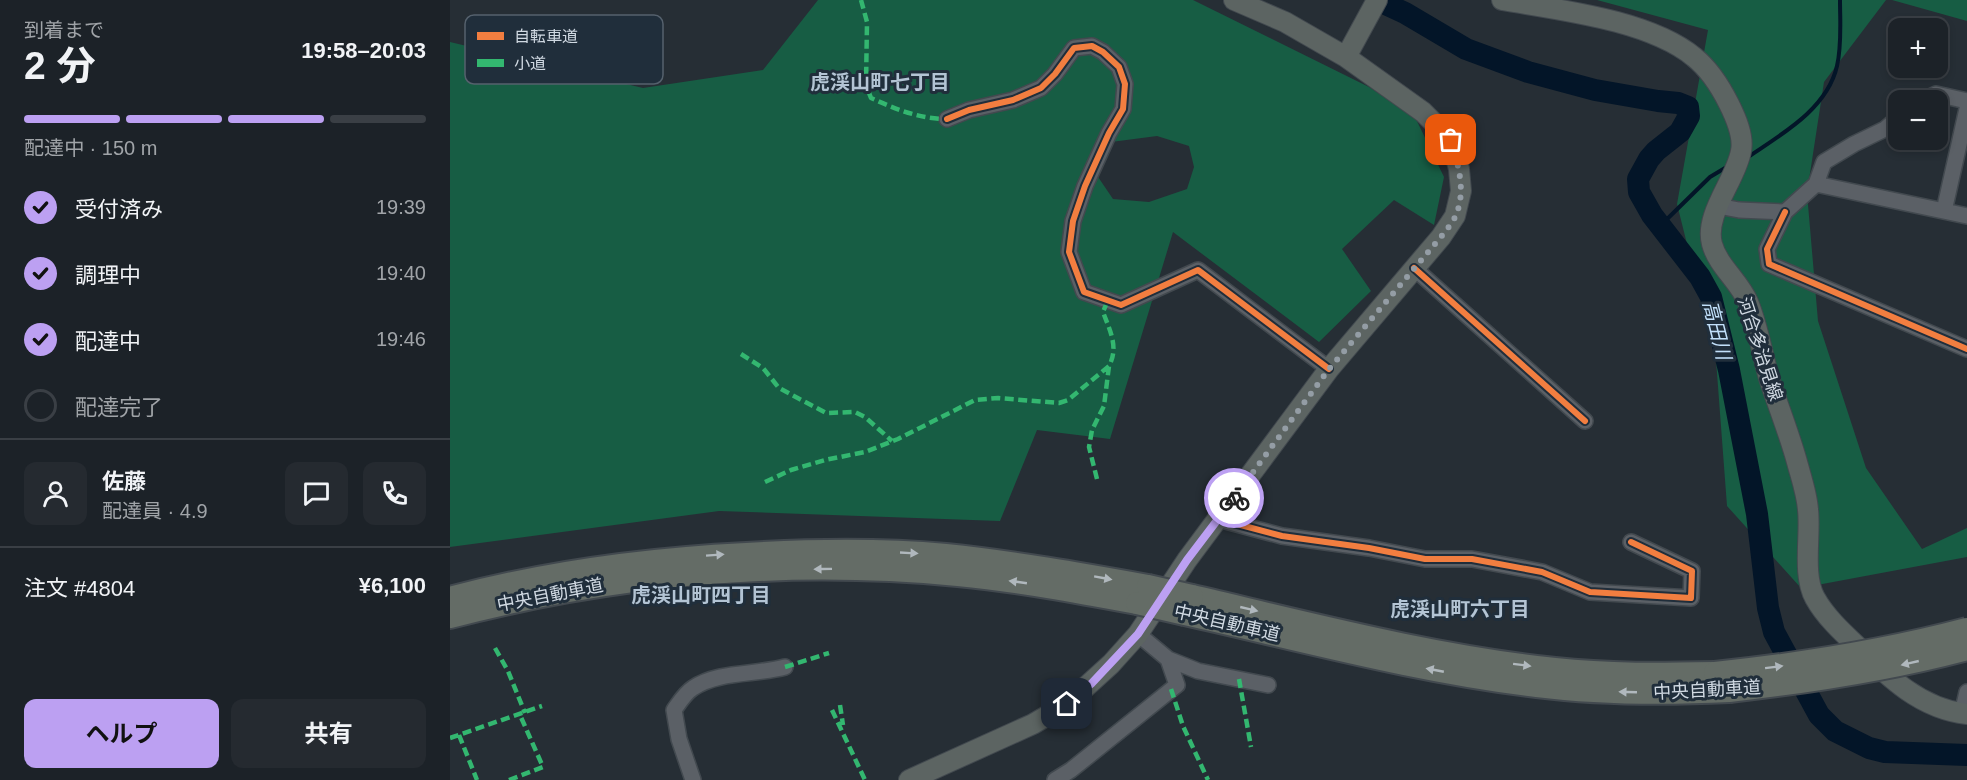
<!DOCTYPE html>
<html lang="ja">
<head>
<meta charset="utf-8">
<style>
	body { margin:0; font-family:Helvetica,"Noto Sans JP",sans-serif; background:#252a30; color:#f1f3f6; height:100vh; display:flex; flex-direction:column; font-size:22px; white-space:nowrap }
	* { box-sizing:border-box; margin:0 }
	p { font-size:20px; color:#a0a4a8 }
	.icon { flex:none; width:33px; height:33px; fill:none; stroke:currentColor; stroke-width:2; stroke-linecap:round; stroke-linejoin:round }
	.map { position:relative; flex:1; overflow:hidden }
	.drawer { display:flex; flex-direction:column; background:#1c2228; width:450px }
	.drawer>* { flex:none }
	.buttons { position:absolute; left:1438px; top:18px; display:grid; gap:12px }
	.buttons a { display:grid; place-items:center; width:60px; height:60px; border-radius:12px; background:#1c2228; box-shadow:0 3px 9px #0003,0 0 0 2px #3a3f45; font-size:30px }
	.pin { position:absolute; display:grid; place-items:center; width:51px; height:51px; color:#fff; margin:-26px; border-radius:12px; box-shadow:0 3px 9px #0006 }
	.courier { position:absolute; display:grid; place-items:center; width:60px; height:60px; margin:-30px; border:4px solid #bca0f2; border-radius:50%; background:#fff; color:#222; box-shadow:0 2px 8px #0007 }
	.summary em { font-style:normal; font-weight:700 }
	.summary div { display:flex; flex-direction:column-reverse }
	.summary { display:flex; align-items:center; justify-content:space-between; height:102px; padding:0 24px }
	h1 { font-size:39px; font-weight:700; line-height:45px }
	.bar { display:grid; grid-template-columns:repeat(4,1fr); gap:9px 6px; align-content:center; height:72px; padding:0 24px }
	.bar i { height:8px; border-radius:4px; background:#3a3f45 }
	.bar .on { background:#bca0f2 }
	.bar p { grid-column:span 4 }
	.line { display:flex; align-items:center; gap:15px; padding:0 24px; border-top:2px solid #3a3f45 }
	.line div { flex:1 }
	.round { display:grid; place-items:center; flex:none; width:63px; height:63px; border-radius:12px; background:#252a30 }
	ol { padding:0 24px; list-style:none }
	li { display:flex; align-items:center; gap:18px; height:66px }
	li p { margin-inline-start:auto }
	li .icon { padding:6px; border-radius:50%; background:#bca0f2; color:#111; stroke-width:4 }
	li:last-child { color:#a0a4a8 }
	li i { width:33px; height:33px; border:3px solid #3a3f45; border-radius:50% }
	.cta { display:flex; gap:12px; margin-top:auto; padding:12px 24px }
	.cta a { flex:1; height:69px; border-radius:12px; background:#bca0f2; color:#111; font-size:24px; font-weight:700; line-height:69px; text-align:center }
	.cta a+a { background:#252a30; color:#f1f3f6 }
	main { display:flex; flex:1; min-height:0 }
	.map>svg:first-child { display:block }
</style>
</head>
<body>
<main>
<section class="drawer">
<div class="summary"><div><h1>2 分</h1><p>到着まで</p></div><em>19:58–20:03</em></div>
<div class="bar"><i class="on"></i><i class="on"></i><i class="on"></i><i></i><p>配達中 · 150 m</p></div>
<ol>
<li><svg class="icon" aria-label="check" viewBox="0 0 24 24"><path d="M5 12l5 5 9-10"/></svg>受付済み<p>19:39</p></li>
<li><svg class="icon" aria-label="check" viewBox="0 0 24 24"><path d="M5 12l5 5 9-10"/></svg>調理中<p>19:40</p></li>
<li><svg class="icon" aria-label="check" viewBox="0 0 24 24"><path d="M5 12l5 5 9-10"/></svg>配達中<p>19:46</p></li>
<li><i></i>配達完了</li>
</ol>
<div class="line" style="height:108px"><a class="round"><svg class="icon" aria-label="person" viewBox="0 0 24 24"><circle cx="12" cy="8" r="4"/><path d="M4 21q1-7 8-7t8 7"/></svg></a><div><b>佐藤</b><p>配達員 · 4.9</p></div><a class="round"><svg class="icon" aria-label="chat" viewBox="0 0 24 24"><path d="M4 5h16v11H9l-5 4z"/></svg></a><a class="round"><svg class="icon" aria-label="phone" viewBox="0 0 24 24"><path d="M5 4h4l2 5-3 2q2 4 5 5l2-3 5 2v4C11 20 4 13 5 4z"/></svg></a></div>
<div class="line" style="height:78px"><div>注文 #4804</div><b>¥6,100</b></div>
<div class="cta"><a>ヘルプ</a><a>共有</a></div>
</section>
<div class="map">
<svg width="1517" height="780" viewBox="0 0 1517 780">
	<rect width="100%" height="100%" fill="#262e35"/>
	<!-- forest -->
	<path fill="#175d44" fill-rule="evenodd" d="M368,0H743L919,87L965,117L994,177L984,225L944,200L892,249L921,291L869,342L723,232L660,439L587,430L550,521L269,511L0,547V42L193,88L313,70ZM707,136L739,146L744,167L737,189L699,202L663,199L644,171L661,142Z
		M1147,0H1436L1374,82L1357,193L1368,321L1416,468L1472,549L1517,528V557L1351,588L1277,506L1266,360L1227,204L1258,30Z
		M1442,0H1517V21Z"/>
	<g fill="none" stroke-linecap="round" stroke-linejoin="round">
		<!-- stream -->
		<path stroke="#031528" stroke-width="4" d="M1298,157C1332,134 1377,109 1387,66C1392,45 1390,21 1390,0
			M1211,225L1260,177L1280,165"/>
		<!-- river -->
		<path stroke="#031528" stroke-width="22" d="M927,0L955,13L1016,49L1078,72L1145,90L1208,101L1228,103L1238,107L1239,116L1230,132L1206,151L1199,159L1188,179L1189,192L1202,215L1250,277L1261,297L1279,370L1307,514L1318,608L1324,632L1369,715L1385,731L1419,748L1435,752L1517,755"/>
		<defs>
			<path id="minor" d="M1474,100L1486,94L1517,101
				M1449,117L1435,129L1404,144L1374,162L1366,184L1517,216
				M497,119L519,110L563,100L591,88L605,74L624,48L642,46L653,52L669,67L675,84L673,109L659,133L635,186L623,221L619,252L634,292L671,305L748,270L879,369
				M1268,206L1289,210L1335,212L1366,184
				M1494,211L1517,109
				M1335,212L1317,249L1319,264L1517,349
				M964,268L1135,421
				M768,519L832,536L919,548L975,559H1022L1092,572L1140,592L1241,598L1242,571L1181,542
				M718,659L748,671L818,685
				M1512,714L1517,692
				M243,780L229,739L224,710C229,703 235,693 243,688C268,671 306,675 335,667
				M605,780L621,770L727,685L718,659L688,634"/>
			<path id="major" d="M1052,0C1109,10 1199,20 1244,57C1258,68 1271,88 1279,104C1286,118 1294,136 1291,151C1286,180 1254,214 1262,244C1268,266 1289,281 1298,302C1308,326 1312,353 1319,378C1328,406 1339,433 1347,462C1351,477 1357,494 1358,510C1361,535 1352,575 1365,598C1375,616 1391,631 1407,646C1438,677 1471,709 1517,714
				M896,57L927,0
				M459,780L583,724L617,704L661,664L688,634L737,560L879,369L991,237L1005,216L1011,191L1009,169L1001,140L973,112L896,57L835,22L784,0"/>
			<path id="highway" d="M742,596C862,624 983,656 1105,669C1159,675 1212,674 1265,673
				M0,598C97,572 196,559 296,554C363,550 430,549 496,555C564,562 631,574 698,586
				M735,614C852,640 968,672 1087,686C1151,694 1215,694 1279,691
				M0,617C165,574 338,559 508,575C569,581 628,592 687,603"/>
		</defs>
		<!-- minor casing -->
		<use href="#minor" stroke="#42494f" stroke-width="18"/>
		<!-- major casing -->
		<use href="#major" stroke="#42494f" stroke-width="22"/>
		<!-- highway casing -->
		<use href="#highway" stroke="#42494f" stroke-width="26"/>
		<!-- minor -->
		<use href="#minor" stroke="#5b6066" stroke-width="15"/>
		<!-- major -->
		<use href="#major" stroke="#5c6462" stroke-width="20"/>
		<!-- highway -->
		<use href="#highway" stroke="#646c66" stroke-width="22"/>
		<defs>
			<path id="highway-bridge" d="M698,586L742,596
				M687,603L735,614
				M1265,673C1351,664 1434,651 1517,629
				M1279,691C1359,682 1438,670 1517,649"/>
		</defs>
		<!-- highway-bridge casing -->
		<use href="#highway-bridge" stroke="#42494f" stroke-width="26" stroke-linecap="butt"/>
		<!-- highway-bridge -->
		<use href="#highway-bridge" stroke="#646c66" stroke-width="22"/>
		<!-- quiet -->
		<path stroke="#33b770" stroke-width="4.5" stroke-dasharray="9 4.5" stroke-linecap="butt" d="M411,0L417,22L416,85L421,98C445,109 470,119 497,119
			M291,354L313,368L329,388L376,413L405,412L415,417L442,441
			M647,479L639,447L642,430L654,406L659,366
			M315,482L341,470L375,460L415,452L448,439L525,400L548,398L609,403L618,400L659,366C669,347 660,331 653,312L658,300
			M45,648L58,671L75,713
			M335,667L379,653
			M789,679L801,747
			M721,689L733,726L758,780
			M390,705L393,725
			M382,710L415,780
			M9,735L27,780
			M0,738L92,706
			M59,780L93,767L70,715"/>
		<defs>
			<path id="cycleway" d="M497,119L519,110L563,100L591,88L605,74L624,48L642,46L653,52L669,67L675,84L673,109L659,133L635,186L623,221L619,252L634,292L671,305L748,270L879,369
				M1335,212L1317,249L1319,264L1517,349
				M964,268L1135,421
				M768,519L832,536L919,548L975,559H1022L1092,572L1140,592L1241,598L1242,571L1181,542"/>
		</defs>
		<!-- cycleway casing -->
		<use href="#cycleway" stroke="#202e3b" stroke-width="10"/>
		<!-- cycleway -->
		<use href="#cycleway" stroke="#f27e40" stroke-width="6"/>
	</g>
	<!-- one-way arrows -->
	<defs><path id="oneway-solid" d="M-6-.8H1V-3.2L6.5 0L1 3.2V.8H-6Z" transform="scale(1.5)"/></defs>
	<g fill="#b0b8bd">
		<use href="#oneway-solid" transform="translate(459 553) rotate(3)"/>
		<use href="#oneway-solid" transform="translate(265 555) rotate(-4)"/>
		<use href="#oneway-solid" transform="translate(373 569) rotate(179)"/>
		<use href="#oneway-solid" transform="translate(653 578) rotate(10)"/>
		<use href="#oneway-solid" transform="translate(568 582) rotate(-172)"/>
		<use href="#oneway-solid" transform="translate(799 609) rotate(13)"/>
		<use href="#oneway-solid" transform="translate(1460 663) rotate(167)"/>
		<use href="#oneway-solid" transform="translate(1072 665) rotate(7)"/>
		<use href="#oneway-solid" transform="translate(1324 667) rotate(-7)"/>
		<use href="#oneway-solid" transform="translate(985 670) rotate(-169)"/>
		<use href="#oneway-solid" transform="translate(1178 692) rotate(-178)"/>
	</g>
	<g fill="none" stroke-linecap="round" stroke-linejoin="round">
		<!-- done -->
		<path stroke="#949da5" stroke-width="6" stroke-dasharray="0 10.8" d="M784,498L879,369L991,237C996,230 1002,224 1005,217C1017,192 1008,165 1001,140"/>
		<!-- route -->
		<path stroke="#bca0f2" stroke-width="8" d="M617,704L641,684L688,634L737,560L784,498"/>
	</g>
	<g text-anchor="middle" stroke-width="6" stroke-linejoin="round" paint-order="stroke">
		<!-- street labels -->
		<g font-size="18" fill="#d0d9e2" stroke="#202e3b">
			<text transform="translate(1310 349) rotate(72)" y="6">河合多治見線</text>
			<text transform="translate(100 595) rotate(-11)" y="6">中央自動車道</text>
			<text transform="translate(777 623) rotate(13)" y="6">中央自動車道</text>
			<text transform="translate(1257 690) rotate(-3)" y="6">中央自動車道</text>
		</g>
		<!-- neighbourhood labels -->
		<g font-size="20" font-weight="bold" fill="#b3c4d4" stroke="#202e3b">
			<text x="430" y="89">虎渓山町七丁目</text>
			<text x="251" y="602">虎渓山町四丁目</text>
			<text x="1010" y="616">虎渓山町六丁目</text>
		</g>
		<!-- water labels -->
		<g font-size="20" font-style="italic" fill="#c2e0fa" stroke="#202e3b">
			<text transform="translate(1267 330) rotate(76)" y="7">高田川</text>
		</g>
	</g>
	<!-- legend -->
	<rect x="15" y="15" width="198" height="69" rx="9" fill="#202e3b" stroke="#55616d" stroke-width="1.5"/>
	<rect x="27" y="32" width="27" height="8" fill="#f27e40"/>
	<rect x="27" y="59" width="27" height="8" fill="#33b770"/>
	<g font-size="16" fill="#d0d9e2">
		<text x="64" y="42">自転車道</text>
		<text x="64" y="69">小道</text>
	</g>
</svg>
<div class="buttons">
<a>+</a>
<a>−</a>
</div>
<div class="pin" style="left:1001px;top:140px;background:#ea580c"><svg class="icon" aria-label="bag" viewBox="0 0 24 24"><path d="M5 8h14l-1 12H6zM9 8a3 3 0 0 1 6 0"/></svg></div>
<div class="pin" style="left:617px;top:704px;background:#1f2937"><svg class="icon" aria-label="home" viewBox="0 0 24 24"><path d="M3 11l9-7 9 7M6 9v11h12V9"/></svg></div>
<div class="courier" style="left:784px;top:498px"><svg class="icon" aria-label="bike" viewBox="0 0 24 24"><circle cx="6" cy="16" r="4"/><circle cx="18" cy="16" r="4"/><path d="M6 16l4-8h5l3 8M10 8l3 8H6M13 5h3"/></svg></div>
</div>
</main>
</body>
</html>
